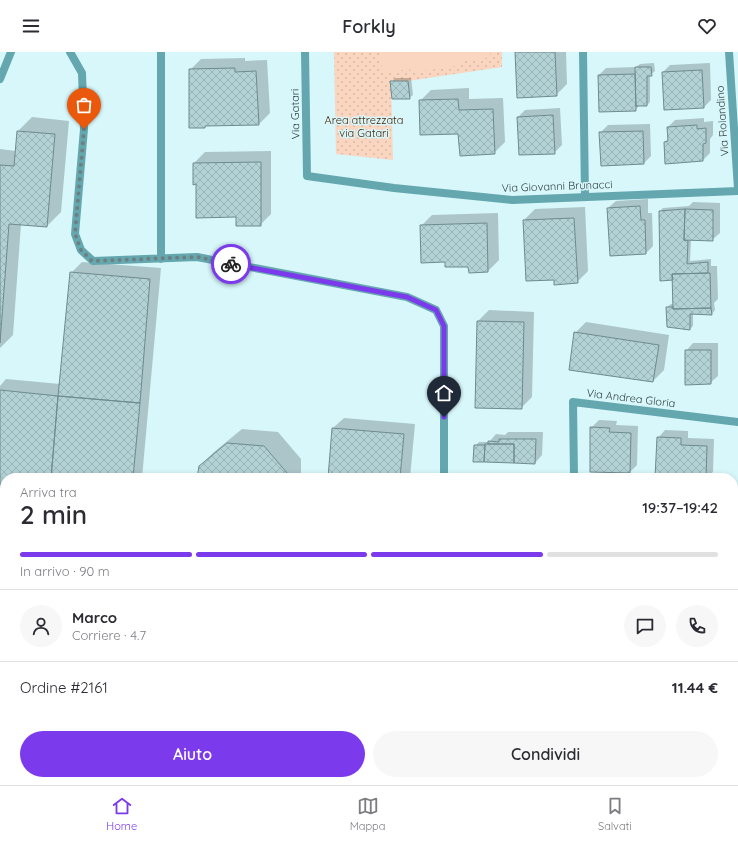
<!DOCTYPE html>
<html lang="it">
<head>
<meta charset="utf-8">
<style>
	body { margin:0; font-family:Quicksand,sans-serif; background:#f7f7f7; color:#2b2b33; height:100vh; display:flex; flex-direction:column; font-size:15px; white-space:nowrap }
	* { box-sizing:border-box; margin:0 }
	p { font-size:13px; color:#7c7c81 }
	.icon { flex:none; width:22px; height:22px; fill:none; stroke:currentColor; stroke-width:2; stroke-linecap:round; stroke-linejoin:round }
	.map { position:relative; flex:1; overflow:hidden }
	.panel { position:absolute; left:0px; top:421px; width:738px; height:312px; display:flex; flex-direction:column; background:#fff; border-radius:16px 16px 0 0; box-shadow:0 2px 6px #0003 }
	.panel>* { flex:none }
	.pin { position:absolute; display:grid; place-items:center; width:34px; height:34px; color:#fff; margin:-41px -17px; border-radius:50% 50% 50% 0; rotate:-45deg; box-shadow:0 0 4px #0007 }
	.pin .icon { rotate:45deg }
	.courier { position:absolute; display:grid; place-items:center; width:40px; height:40px; margin:-20px; border:3px solid #7c3aed; border-radius:50%; background:#fff; color:#222; box-shadow:0 1px 5px #0007 }
	.overview em { font-style:normal; font-weight:600 }
	.overview div { display:flex; flex-direction:column-reverse }
	.overview { display:flex; align-items:center; justify-content:space-between; height:68px; padding:0 20px }
	h1 { font-size:26px; font-weight:600; line-height:30px }
	.bar { display:grid; grid-template-columns:repeat(4,1fr); gap:6px 4px; align-content:center; height:48px; padding:0 20px }
	.bar i { height:5px; border-radius:3px; background:#e1e1e2 }
	.bar .current { background:#7c3aed }
	.bar p { grid-column:span 4 }
	.line { display:flex; align-items:center; gap:10px; padding:0 20px; border-top:1px solid #e1e1e2 }
	.line div { flex:1 }
	.round { display:grid; place-items:center; flex:none; width:42px; height:42px; border-radius:21px; background:#f7f7f7 }
	.cta { display:flex; gap:8px; margin-top:auto; padding:8px 20px }
	.cta a { flex:1; height:46px; border-radius:24px; background:#7c3aed; color:#fff; font-size:16px; font-weight:600; line-height:46px; text-align:center }
	.cta a+a { background:#f7f7f7; color:#2b2b33 }
	header { display:flex; justify-content:space-between; align-items:center; height:52px; padding:0 20px; background:#fff; font-size:18px; font-weight:600 }
	.menu { display:flex; justify-content:space-around; align-items:center; height:56px; border-top:1px solid #e1e1e2; background:#fff; font-size:11px; color:#7c7c81 }
	.menu a { display:grid; justify-items:center; gap:2px }
	.menu .current { color:#7c3aed }
	.map>svg:first-child { display:block }
</style>
</head>
<body>
<header><svg class="icon" aria-label="menu" viewBox="0 0 24 24"><path d="M4 6h16M4 12h16M4 18h16"/></svg>Forkly<svg class="icon" aria-label="heart" viewBox="0 0 24 24"><path d="M12 20l-8-8c-3-5 5-10 8-4 3-6 11-1 8 4z"/></svg></header>
<div class="map">
<svg width="738" height="733" viewBox="0 0 738 733">
	<defs>
		<pattern id="park-dots" width="8" height="8" patternUnits="userSpaceOnUse"><rect width="8" height="8" fill="#fad5bf"/><path d="M2 2h.1M6 6h.1" fill="none" stroke="#d7b8a5" stroke-width="1.8" stroke-linecap="round"/></pattern>
		<pattern id="building-cross-hatch" width="8" height="8" patternUnits="userSpaceOnUse"><rect width="8" height="8" fill="#b3d2d5"/><path d="M0 0l8 8M0 8l8-8" fill="none" stroke="#9ab5b8"/></pattern>
	</defs>
	<rect width="100%" height="100%" fill="#d7f7fb"/>
	<!-- park -->
	<path fill="url(#park-dots)" d="M334,0H502V15L408,29L391,30L393,108L336,102Z
		M90,728H429V733H89Z"/>
	<!-- pitch -->
	<path fill="#fad5bf" d="M379,0H490L491,5L463,9V13L411,21L410,17L383,21Z
		M200,728H400V733H200Z"/>
	<!-- shadow -->
	<path fill="#0003" d="M516,0H566L567,32L556,43Z
		M245,6V9L267,8L270,61L259,72L206,73L204,75L190,18L201,7Z
		M654,11L655,19L650,23V50L647,53H640L635,58L599,23L606,16L636,15L640,12Z
		M710,11L711,48L704,55L663,20L670,13Z
		M395,26H411L413,43L409,46L392,30Z
		M469,36V47L503,46L505,90L494,101L459,81L420,49L431,38Z
		M560,56L562,93L554,101L518,65L525,58Z
		M32,65L69,69L61,160L47,174L21,172L13,283L0,296V97L16,99L18,79Z
		M704,66V70L713,69V83L710,87V101L703,108L665,90L669,86L668,75L675,68Z
		M650,72L651,104L644,111L600,81L608,73Z
		M271,99V162L260,173L237,164L194,111L205,100Z
		M648,147V161H652L653,194L646,201L608,156L616,149Z
		M693,150L720,151V181L712,188H691L690,209L711,207V214H717L718,247L714,251L715,258L712,262L693,261V274L690,277L667,255L671,252H674V227L661,228L660,159L663,156L689,154Z
		M585,155L588,219L577,230L555,227L524,168L535,157Z
		M498,161L499,208L488,219L470,220L469,214L446,209L421,174L432,163Z
		M82,210L161,216L142,426H5V511H0V334L6,327L60,332L71,221Z
		M489,258L534,260L532,345L521,356L478,269Z
		M586,270L669,283L664,318L653,329L575,281Z
		M693,291H718V324L710,331L686,299Z
		M344,366L415,372L410,426H329L333,376Z
		M599,368L617,369L616,373L638,374L637,413L630,420L591,376Z
		M242,377L278,380L301,407V426H198L200,414L214,400Z
		M665,378L688,379V386L714,387L713,420L706,426H656L658,386Z
		M508,380H543L542,403L535,411L475,394L479,390H489L496,382L505,383Z
		M0,648H5V728H43V733H0Z
		M662,728H712V733H663Z"/>
	<!-- building -->
	<path fill="url(#building-cross-hatch)" stroke="#6e8b8f" d="M515,0H555L557,44L517,46Z
		M635,15H651L652,24H647V54H636Z
		M235,16V20L256,19L259,73L205,74V76H189V17Z
		M702,18L704,56L664,58L662,20Z
		M635,22L636,59L599,60L598,23Z
		M390,29H408L410,47H392Z
		M458,47L459,58L493,57L495,102L460,104L458,82L420,83L419,48Z
		M553,63L555,102L519,103L517,65Z
		M697,73V77L706,76V91L703,92V109L665,112L664,90L668,89L667,75Z
		M17,79L55,82L47,175L9,172L0,291V113L14,114Z
		M643,79L644,112L601,114L599,80Z
		M261,110V174H236V165L196,166V132L193,133V111Z
		M640,154L641,168H645L646,202L610,204L607,156Z
		M685,157L684,188L688,189L687,212L708,210V221L672,222L673,228L660,229L659,159Z
		M685,157L713,158V189L684,188Z
		M574,166L578,231L554,233V228L526,229L523,168Z
		M487,171L488,220L469,221L468,215H445V210L421,211L420,173Z
		M70,220L150,227L140,351L58,344Z
		M710,221L711,256L673,257L672,222Z
		M666,255H673V257L711,256L712,263L690,262V278L667,275Z
		M477,269L524,270L522,357L475,356Z
		M574,280L659,293L653,330L569,318Z
		M685,298H711V332L685,333Z
		M0,338L58,344L51,426H5V492L0,491Z
		M58,344L140,351L133,426H51Z
		M590,375L610,376L609,380L631,381L630,421L590,420Z
		M332,376L404,382L400,426H328Z
		M657,385L681,386V393L707,394L706,426H655Z
		M499,387H536L535,412L514,411V392H488V389L499,390Z
		M227,391L264,394L288,422V426H197L199,414Z
		M485,392H514V411L484,410Z
		M474,393H485L484,410H473Z
		M0,491L5,492V496H0Z
		M0,496H5V511H0Z
		M0,662H5V728H30V733H0Z
		M497,728H539V729H497Z
		M661,728H705V733H662Z"/>
	<g fill="none" stroke-linecap="round" stroke-linejoin="round">
		<!-- service -->
		<path stroke="#65a7af" stroke-width="8" d="M70,0L82,21L84,77L75,182L81,198L93,209L197,205L407,245L436,258L444,274V426
			M0,27L11,0
			M161,207V0
			M114,733L116,728
			M442,733L443,728"/>
		<!-- minor -->
		<path stroke="#65a7af" stroke-width="8" d="M305,0L307,124L394,136L512,148L738,139
			M583,0L585,144
			M729,0L738,137
			M574,426L573,350L738,370
			M733,520H738
			M571,733V728"/>
	</g>
	<g fill="none" stroke-linecap="round" stroke-linejoin="round">
		<!-- done -->
		<path stroke="#6c7f81" stroke-width="4" stroke-dasharray="0 7.2" d="M84,77L75,182L81,198L92,209L197,205L231,212"/>
		<!-- route -->
		<path stroke="#7c3aed" stroke-width="5" d="M231,212L407,245L436,258L444,274V365"/>
	</g>
	<g text-anchor="middle" stroke-width="3" stroke-linejoin="round" paint-order="stroke">
		<!-- street labels -->
		<g font-size="11" fill="#323f40" stroke="#d7f7fb">
			<text transform="translate(295 62) rotate(-91)" y="4">Via Gatari</text>
			<text transform="translate(722 69) rotate(-94)" y="4">Via Rolandino</text>
			<text transform="translate(557 134) rotate(-2)" y="4">Via Giovanni Brunacci</text>
			<text transform="translate(631 346) rotate(7)" y="4">Via Andrea Gloria</text>
		</g>
		<!-- park labels -->
		<g font-size="11" fill="#4a2204" stroke="#d7f7fb">
			<text x="364" y="72">Area attrezzata<tspan x="364" dy="13">via Gatari</tspan></text>
		</g>
	</g>
</svg>
<div class="pin" style="left:84px;top:77px;background:#ea580c"><svg class="icon" aria-label="bag" viewBox="0 0 24 24"><path d="M5 8h14l-1 12H6zM9 8a3 3 0 0 1 6 0"/></svg></div>
<div class="pin" style="left:444px;top:365px;background:#1f2937"><svg class="icon" aria-label="home" viewBox="0 0 24 24"><path d="M3 11l9-7 9 7M6 9v11h12V9"/></svg></div>
<div class="courier" style="left:231px;top:212px"><svg class="icon" aria-label="bike" viewBox="0 0 24 24"><circle cx="6" cy="16" r="4"/><circle cx="18" cy="16" r="4"/><path d="M6 16l4-8h5l3 8M10 8l3 8H6M13 5h3"/></svg></div>
<section class="panel">
<div class="overview"><div><h1>2 min</h1><p>Arriva tra</p></div><em>19:37–19:42</em></div>
<div class="bar"><i class="current"></i><i class="current"></i><i class="current"></i><i></i><p>In arrivo · 90 m</p></div>
<div class="line" style="height:72px"><a class="round"><svg class="icon" aria-label="person" viewBox="0 0 24 24"><circle cx="12" cy="8" r="4"/><path d="M4 21q1-7 8-7t8 7"/></svg></a><div><b>Marco</b><p>Corriere · 4.7</p></div><a class="round"><svg class="icon" aria-label="chat" viewBox="0 0 24 24"><path d="M4 5h16v11H9l-5 4z"/></svg></a><a class="round"><svg class="icon" aria-label="phone" viewBox="0 0 24 24"><path d="M5 4h4l2 5-3 2q2 4 5 5l2-3 5 2v4C11 20 4 13 5 4z"/></svg></a></div>
<div class="line" style="height:52px"><div>Ordine #2161</div><b>11.44 €</b></div>
<div class="cta"><a>Aiuto</a><a>Condividi</a></div>
</section>
</div>
<nav class="menu">
<a class="current"><svg class="icon" aria-label="home" viewBox="0 0 24 24"><path d="M3 11l9-7 9 7M6 9v11h12V9"/></svg>Home</a>
<a><svg class="icon" aria-label="map" viewBox="0 0 24 24"><path d="M3 6l6-2 6 2 6-2v14l-6 2-6-2-6 2zM9 4v14M15 6v14"/></svg>Mappa</a>
<a><svg class="icon" aria-label="saved" viewBox="0 0 24 24"><path d="M7 4h10v16l-5-4-5 4z"/></svg>Salvati</a>
</nav>
</body>
</html>
